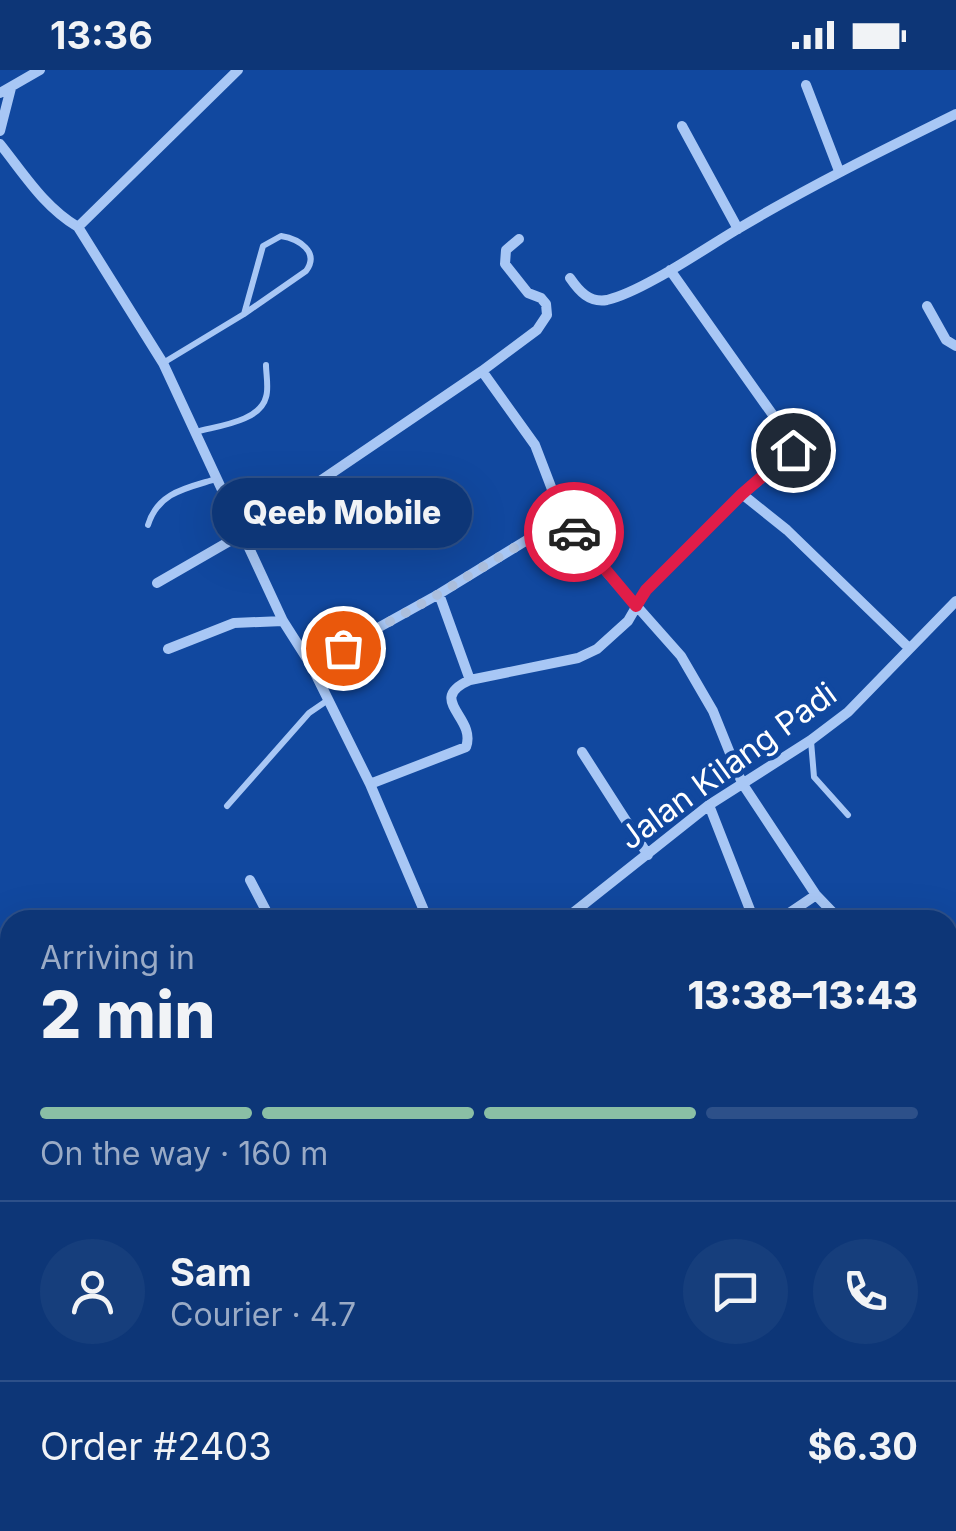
<!DOCTYPE html>
<html lang="en">
<head>
<meta charset="utf-8">
<style>
	body { margin:0; font-family:Inter,sans-serif; background:#163e7c; color:#f1f3f6; height:100vh; display:flex; flex-direction:column; font-size:38px; white-space:nowrap }
	* { box-sizing:border-box; margin:0 }
	p { font-size:32px; color:#9aabc6 }
	.icon { flex:none; width:55px; height:55px; fill:none; stroke:currentColor; stroke-width:2; stroke-linecap:round; stroke-linejoin:round }
	.map { position:relative; flex:1; overflow:hidden }
	.side { position:absolute; left:0px; top:840px; width:958px; height:622px; display:flex; flex-direction:column; background:#0d3677; border-radius:30px 30px 0 0; box-shadow:0 10px 40px #0002,0 0 0 2px #2d5089 }
	.side>* { flex:none }
	.pin { position:absolute; display:grid; place-items:center; width:85px; height:85px; color:#fff; margin:-42px; border:5px solid #fff; border-radius:50%; box-shadow:0 2px 10px #0007 }
	.courier { position:absolute; display:grid; place-items:center; width:100px; height:100px; margin:-50px; border:8px solid #e11d48; border-radius:50%; background:#fff; color:#222; box-shadow:0 2px 12px #0007 }
	.bubble { position:absolute; height:70px; border-radius:35px; background:#0d3677; box-shadow:0 10px 40px #0002,0 0 0 2px #2d5089; font-size:32px; font-weight:800; line-height:70px; text-align:center }
	.headline em { font-style:normal; font-weight:800 }
	.headline div { display:flex; flex-direction:column-reverse }
	.headline { display:flex; align-items:center; justify-content:space-between; height:170px; padding:0 40px }
	h1 { font-size:65px; font-weight:800; line-height:75px }
	.bar { display:grid; grid-template-columns:repeat(4,1fr); gap:15px 10px; align-content:center; height:120px; padding:0 40px }
	.bar i { height:12px; border-radius:8px; background:#2d5089 }
	.bar .active { background:#8abfa5 }
	.bar p { grid-column:span 4 }
	.line { display:flex; align-items:center; gap:25px; padding:0 40px; border-top:2px solid #2d5089 }
	.line div { flex:1 }
	.round { display:grid; place-items:center; flex:none; width:105px; height:105px; border-radius:52px; background:#163e7c }
	.status { display:flex; justify-content:space-between; align-items:center; height:70px; padding:0 50px; background:#0d3677; direction:ltr }
	.status svg { height:28px; fill:currentColor }
	.map>svg:first-child { display:block }
</style>
</head>
<body>
<div class="status"><b>13:36</b><svg viewBox="0 0 49 12"><path d="M0 12V9h3v3zM5 12V6h3v6zM10 12V3h3v9zM15 12V0h3v12zM26 1h20v11H26zM47 4h2v5h-2z"/></svg></div>
<div class="map">
<svg width="956" height="1461" viewBox="0 0 956 1461">
	<rect width="100%" height="100%" fill="#11489f"/>
	<g fill="none" stroke-linecap="round" stroke-linejoin="round">
		<!-- service -->
		<path stroke="#a8c7f5" stroke-width="6" d="M163,293L244,244L306,201C320,182 299,169 281,166L263,176L244,244
			M196,362C216,356 260,352 266,327C269,318 266,304 266,295
			M148,455C158,422 187,418 216,409
			M811,671L814,707L848,745
			M227,736L309,643L328,630"/>
		<!-- minor -->
		<path stroke="#a8c7f5" stroke-width="10" d="M806,15L839,101
			M0,23L40,0
			M682,56L738,159
			M0,61L11,18
			M0,74C24,104 44,137 78,157L163,293L283,551L311,595L370,714L428,850
			M78,157L238,0
			M570,208C579,221 589,233 607,230C642,222 704,179 736,160C808,117 881,81 956,44
			M927,236L946,270L956,276
			M482,301L535,375L563,448
			M742,424L787,460L909,578
			M157,513L242,464L482,301L537,260L547,245L546,234L541,228L528,223L505,194L506,180L519,169
			M439,524L470,610
			M168,579L234,553L283,551
			M311,595L439,524L563,448L595,489L681,586L713,641L742,713L816,825L840,850
			M582,682L648,785
			M370,714L466,677C477,647 425,630 470,610L578,588L597,579L628,551L646,520L742,424L790,385L792,372L670,200
			M709,735L754,850
			M250,810L271,850
			M564,850L709,735L811,670L848,642L956,531
			M779,850L816,825
			M948,911L956,905
			M948,1063L956,1075
			M438,1452L442,1461
			M725,1452L728,1461
			M169,1461L179,1452
			M281,1461L300,1452
			M674,1461L700,1452"/>
	</g>
	<g fill="none" stroke-linecap="round" stroke-linejoin="round">
		<!-- done -->
		<path stroke="#acbfdd" stroke-width="10" stroke-dasharray="0 18" d="M343,578L439,524L563,448L574,462"/>
		<!-- route -->
		<path stroke="#e11d48" stroke-width="12" d="M574,462L636,536L646,520L742,424L793,380"/>
	</g>
	<g text-anchor="middle" stroke-width="9" stroke-linejoin="round" paint-order="stroke">
		<!-- street labels -->
		<g font-size="32" fill="#fff" stroke="#11489f">
			<text transform="translate(728 696) rotate(-36)" y="11">Jalan Kilang Padi</text>
		</g>
	</g>
</svg>
<div class="pin" style="left:343px;top:578px;background:#ea580c"><svg class="icon" aria-label="bag" viewBox="0 0 24 24"><path d="M5 8h14l-1 12H6zM9 8a3 3 0 0 1 6 0"/></svg></div>
<div class="pin" style="left:793px;top:380px;background:#1f2937"><svg class="icon" aria-label="home" viewBox="0 0 24 24"><path d="M3 11l9-7 9 7M6 9v11h12V9"/></svg></div>
<div class="courier" style="left:574px;top:462px"><svg class="icon" aria-label="car" viewBox="0 0 24 24"><path d="M5 17H2v-5l4-1 3-4h7l3 4 3 1v5h-3M9 17h6M6 11h13"/><circle cx="7" cy="17" r="2"/><circle cx="17" cy="17" r="2"/></svg></div>
<div class="bubble" style="left:212px;top:408px;width:260px">Qeeb Mobile</div>
<section class="side">
<div class="headline"><div><h1>2 min</h1><p>Arriving in</p></div><em>13:38–13:43</em></div>
<div class="bar"><i class="active"></i><i class="active"></i><i class="active"></i><i></i><p>On the way · 160 m</p></div>
<div class="line" style="height:180px"><a class="round"><svg class="icon" aria-label="person" viewBox="0 0 24 24"><circle cx="12" cy="8" r="4"/><path d="M4 21q1-7 8-7t8 7"/></svg></a><div><b>Sam</b><p>Courier · 4.7</p></div><a class="round"><svg class="icon" aria-label="chat" viewBox="0 0 24 24"><path d="M4 5h16v11H9l-5 4z"/></svg></a><a class="round"><svg class="icon" aria-label="phone" viewBox="0 0 24 24"><path d="M5 4h4l2 5-3 2q2 4 5 5l2-3 5 2v4C11 20 4 13 5 4z"/></svg></a></div>
<div class="line" style="height:130px"><div>Order #2403</div><b>$6.30</b></div>
</section>
</div>
</body>
</html>
